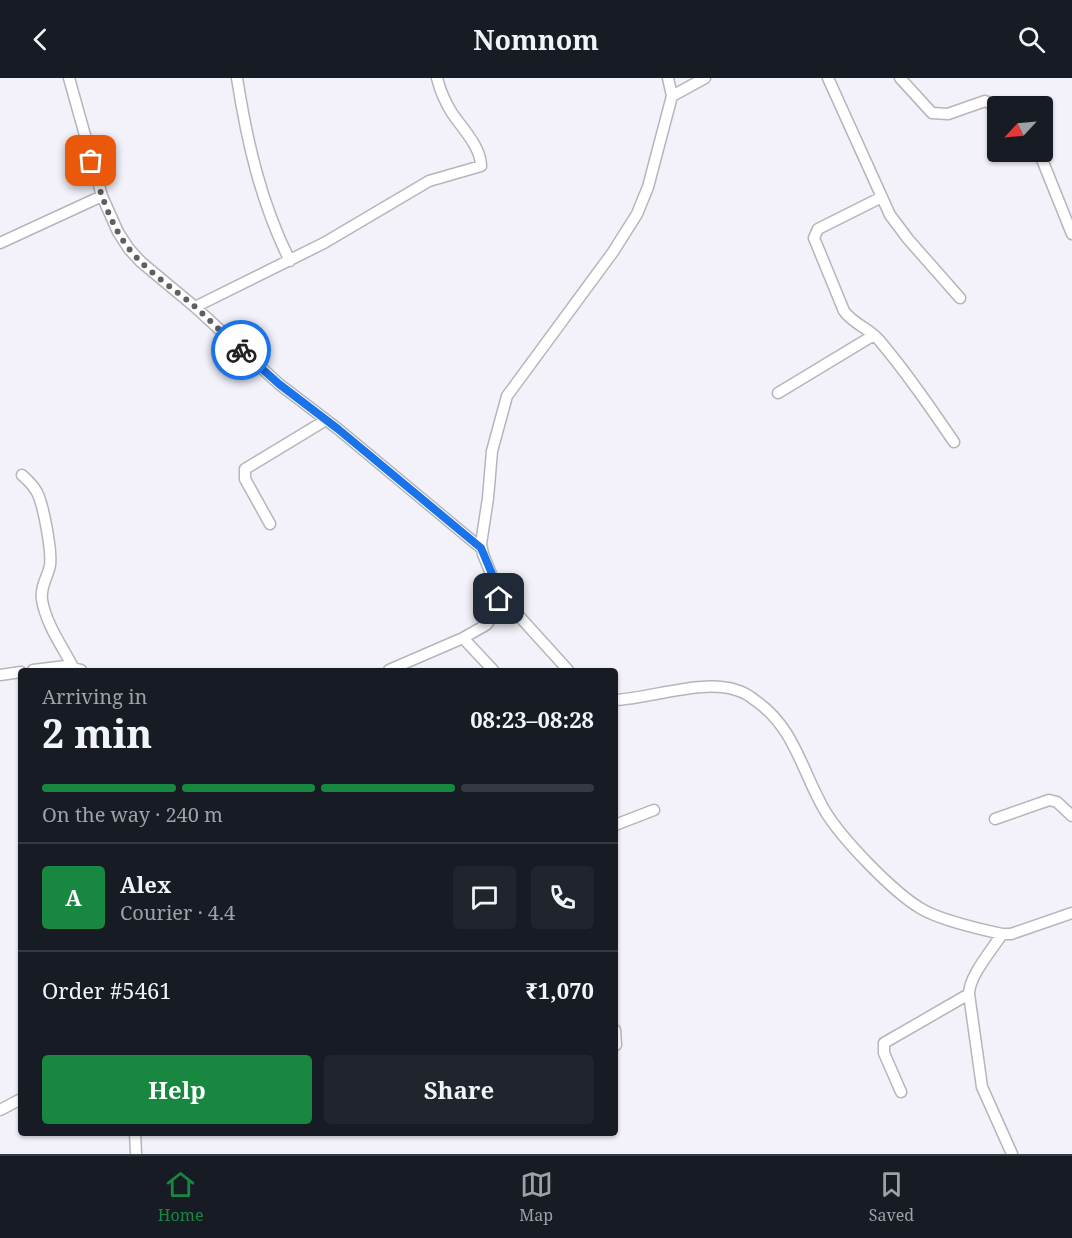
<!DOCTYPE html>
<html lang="en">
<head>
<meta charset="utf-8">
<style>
	body { margin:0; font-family:"Noto Serif",serif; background:#20242c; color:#f1f3f6; height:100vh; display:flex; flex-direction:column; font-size:22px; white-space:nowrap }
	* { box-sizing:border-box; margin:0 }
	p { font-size:20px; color:#9ea1a6 }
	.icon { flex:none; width:33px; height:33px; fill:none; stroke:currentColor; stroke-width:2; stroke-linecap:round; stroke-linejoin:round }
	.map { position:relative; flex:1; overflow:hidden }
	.drawer { position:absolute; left:18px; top:590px; width:600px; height:468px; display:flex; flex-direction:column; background:#171b24; border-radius:6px; box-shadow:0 2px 4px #0004 }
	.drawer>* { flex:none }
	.needle { width:39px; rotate:244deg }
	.controls { position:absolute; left:987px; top:18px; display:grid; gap:12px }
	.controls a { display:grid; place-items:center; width:66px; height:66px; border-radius:6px; background:#171b24; box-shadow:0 2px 4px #0004; font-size:30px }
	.pin { position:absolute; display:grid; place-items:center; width:51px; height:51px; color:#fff; margin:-26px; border-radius:12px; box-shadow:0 3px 9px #0006 }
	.courier { position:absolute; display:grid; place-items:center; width:60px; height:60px; margin:-30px; border:4px solid #1a73e8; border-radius:50%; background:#fff; color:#222; box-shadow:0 2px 8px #0007 }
	.overview em { font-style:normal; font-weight:700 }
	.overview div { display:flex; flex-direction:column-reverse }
	.overview { display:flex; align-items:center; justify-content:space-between; height:102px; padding:0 24px }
	h1 { font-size:39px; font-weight:700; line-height:45px }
	.bar { display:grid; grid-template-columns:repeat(4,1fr); gap:9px 6px; align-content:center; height:72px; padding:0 24px }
	.bar i { height:8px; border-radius:4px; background:#363941 }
	.bar .active { background:#188841 }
	.bar p { grid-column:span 4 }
	.line { display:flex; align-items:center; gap:15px; padding:0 24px; border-top:2px solid #363941 }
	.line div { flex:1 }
	.round { display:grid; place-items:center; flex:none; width:63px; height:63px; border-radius:6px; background:#20242c }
	.action { display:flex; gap:12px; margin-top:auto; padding:12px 24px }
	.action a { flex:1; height:69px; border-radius:6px; background:#188841; color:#fff; font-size:24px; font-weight:700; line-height:69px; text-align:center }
	.action a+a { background:#20242c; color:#f1f3f6 }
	header { display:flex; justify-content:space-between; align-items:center; height:78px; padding:0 24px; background:#171b24; font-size:27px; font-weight:700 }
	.tab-bar { display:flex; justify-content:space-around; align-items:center; height:84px; border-top:2px solid #363941; background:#171b24; font-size:16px; color:#9ea1a6 }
	.tab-bar a { display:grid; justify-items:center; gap:3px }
	.tab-bar .active { color:#188841 }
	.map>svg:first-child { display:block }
</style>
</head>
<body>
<header><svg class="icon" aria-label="back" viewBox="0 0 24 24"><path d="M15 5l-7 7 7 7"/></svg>Nomnom<svg class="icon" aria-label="search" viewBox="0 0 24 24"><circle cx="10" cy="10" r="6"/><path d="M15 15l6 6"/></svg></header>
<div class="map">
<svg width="1072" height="1076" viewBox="0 0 1072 1076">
	<rect width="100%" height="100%" fill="#f3f2fa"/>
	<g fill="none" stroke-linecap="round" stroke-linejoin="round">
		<defs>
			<path id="minor" d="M69,0L102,118L118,154L129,171L141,184L195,229L279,306L338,351L481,470
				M237,0C247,64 261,125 290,183
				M668,0L672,18
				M828,0L890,137L908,161L960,220
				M900,0L932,35L948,36L985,23L998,29
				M1039,74L1072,156
				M882,119L818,151L814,160L844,233C853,246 869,250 879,262C906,294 930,329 954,364
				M0,165L102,118
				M195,229L324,165L429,103L481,88C481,69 462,50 452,35C445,24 440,12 437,0
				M778,315L874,257
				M22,397C29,403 36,410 39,419C44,432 52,473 50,487C48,499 40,508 42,522C46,546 62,568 73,589
				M270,446L245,401V391L326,342
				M499,518L510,528L568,592
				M463,560L493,592
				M33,592L66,588L81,592
				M389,592L463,560L486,547L492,539L498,525V513L483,476L481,466L488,420L492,373L507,318L613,174L637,136L648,109L672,18L705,0
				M0,597L21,594
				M615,622C651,620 703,601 736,612C744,614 750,618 756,623C795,650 802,694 825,733C842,761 892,813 920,830C939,842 979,851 1002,856H1011L1072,835
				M995,741L1049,722L1057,724L1072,738
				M615,747L654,732
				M1002,856C992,872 969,898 969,916L982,1009L1012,1076
				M615,952L616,967
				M901,1014L884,975V965L969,916
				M0,1032L21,1021
				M135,1054L136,1076"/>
		</defs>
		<!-- minor casing -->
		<use href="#minor" stroke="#b5b5bb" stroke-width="13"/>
		<!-- minor -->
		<use href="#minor" stroke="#fff" stroke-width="10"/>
	</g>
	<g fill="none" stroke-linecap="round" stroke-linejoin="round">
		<!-- done -->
		<path stroke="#5f5f63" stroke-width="6" stroke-dasharray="0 10.8" d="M91,83C99,110 107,137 122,161C139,188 169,207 193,227C209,241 224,257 241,272"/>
		<!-- route -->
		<path stroke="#1a73e8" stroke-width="8" d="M241,272L279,306L338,351L481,470L498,510L499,521"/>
	</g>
</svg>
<div class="controls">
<a><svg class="needle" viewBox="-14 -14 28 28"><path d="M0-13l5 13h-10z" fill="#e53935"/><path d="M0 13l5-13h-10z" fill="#9ea1a6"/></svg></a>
</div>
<div class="pin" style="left:91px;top:83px;background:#ea580c"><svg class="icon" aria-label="bag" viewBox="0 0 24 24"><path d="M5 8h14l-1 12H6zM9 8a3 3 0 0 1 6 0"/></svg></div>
<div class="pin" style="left:499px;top:521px;background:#1f2937"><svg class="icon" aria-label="home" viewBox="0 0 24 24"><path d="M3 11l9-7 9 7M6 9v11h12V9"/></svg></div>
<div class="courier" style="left:241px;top:272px"><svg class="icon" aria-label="bike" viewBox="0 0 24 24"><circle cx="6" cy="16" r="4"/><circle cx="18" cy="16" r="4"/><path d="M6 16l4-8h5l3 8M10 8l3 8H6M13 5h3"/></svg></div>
<section class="drawer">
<div class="overview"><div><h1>2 min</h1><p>Arriving in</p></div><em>08:23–08:28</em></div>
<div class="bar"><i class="active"></i><i class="active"></i><i class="active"></i><i></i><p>On the way · 240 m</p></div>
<div class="line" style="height:108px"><b class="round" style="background:#188841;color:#fff">A</b><div><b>Alex</b><p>Courier · 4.4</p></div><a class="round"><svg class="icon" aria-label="chat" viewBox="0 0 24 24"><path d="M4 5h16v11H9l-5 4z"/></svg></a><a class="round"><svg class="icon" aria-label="phone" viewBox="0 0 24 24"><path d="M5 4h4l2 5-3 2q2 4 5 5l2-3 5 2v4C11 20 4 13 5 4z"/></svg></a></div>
<div class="line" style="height:78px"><div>Order #5461</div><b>₹1,070</b></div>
<div class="action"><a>Help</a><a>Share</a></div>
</section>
</div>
<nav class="tab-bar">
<a class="active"><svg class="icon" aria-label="home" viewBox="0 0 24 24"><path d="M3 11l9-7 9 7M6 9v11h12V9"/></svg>Home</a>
<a><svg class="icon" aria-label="map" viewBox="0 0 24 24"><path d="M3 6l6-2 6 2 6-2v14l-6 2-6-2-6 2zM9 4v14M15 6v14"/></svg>Map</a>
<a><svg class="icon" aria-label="saved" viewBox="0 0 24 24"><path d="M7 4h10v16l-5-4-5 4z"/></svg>Saved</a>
</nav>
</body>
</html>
